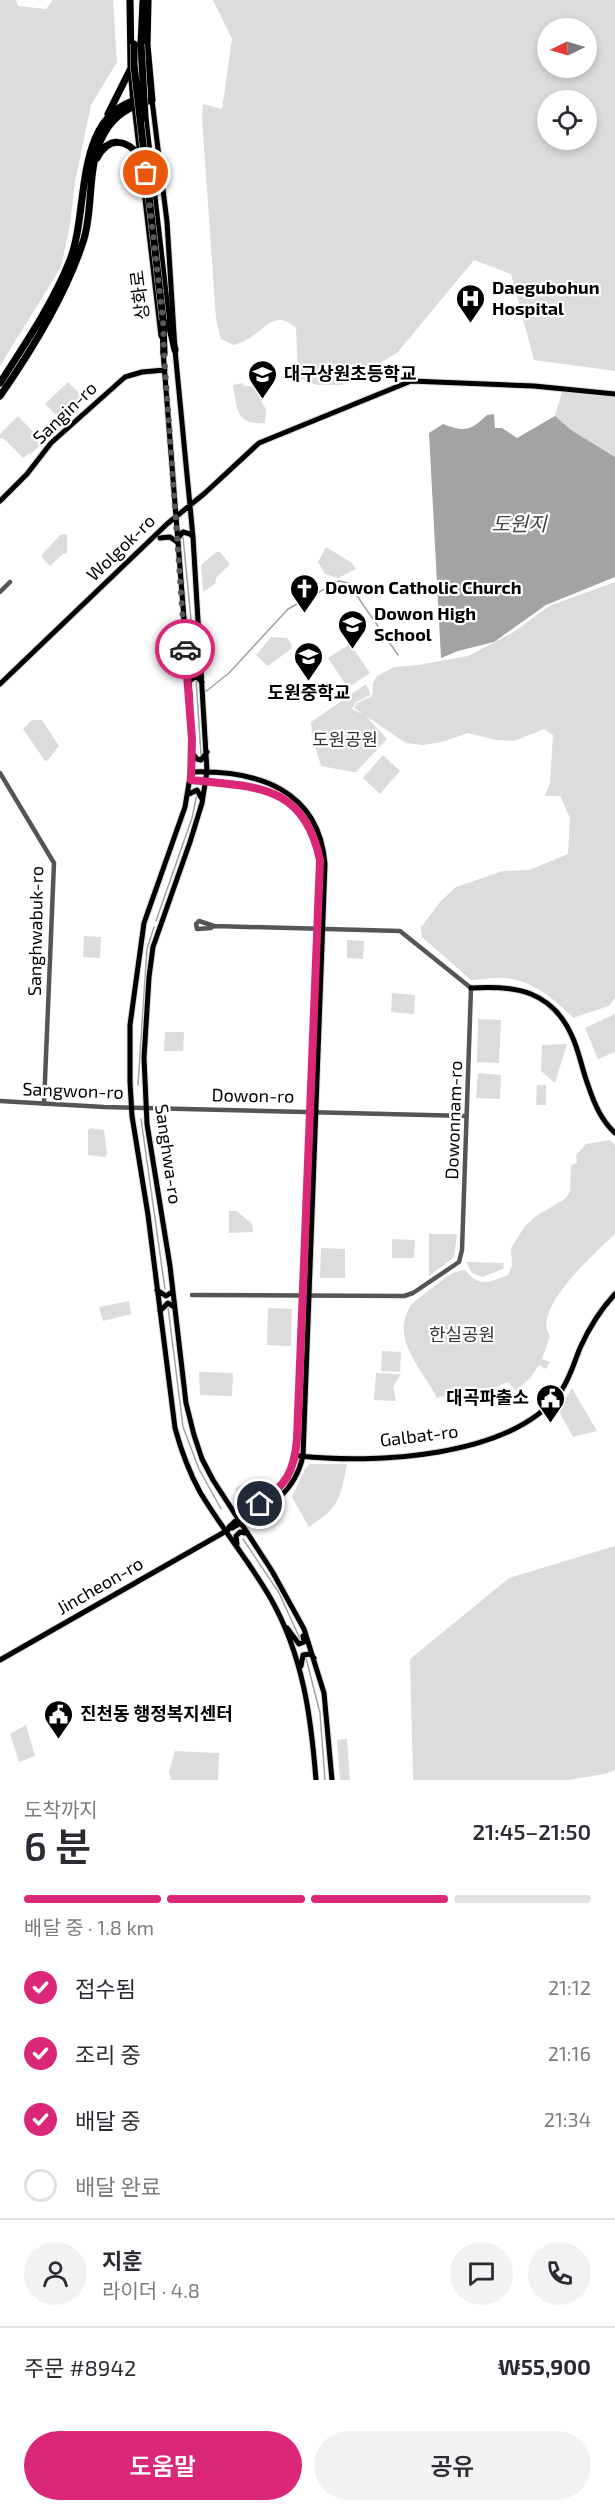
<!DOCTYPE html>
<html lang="ko">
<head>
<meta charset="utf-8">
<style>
	body { margin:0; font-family:"Exo 2","Noto Sans KR",sans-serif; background:#f2f2f3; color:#2b2b33; height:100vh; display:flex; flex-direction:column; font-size:22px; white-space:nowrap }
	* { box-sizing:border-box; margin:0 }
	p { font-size:20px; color:#7c7c81 }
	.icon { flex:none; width:33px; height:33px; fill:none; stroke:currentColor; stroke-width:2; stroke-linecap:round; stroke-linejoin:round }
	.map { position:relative; height:1780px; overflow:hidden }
	.details { display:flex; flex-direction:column; background:#fff; flex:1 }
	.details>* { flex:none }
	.needle { width:39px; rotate:265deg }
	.fabs { position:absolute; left:537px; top:18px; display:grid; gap:12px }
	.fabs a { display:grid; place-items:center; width:60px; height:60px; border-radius:50%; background:#fff; box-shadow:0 3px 9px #0003; font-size:30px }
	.pin { position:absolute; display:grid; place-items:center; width:51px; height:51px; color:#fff; margin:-26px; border:3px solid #fff; border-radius:50%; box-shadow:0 2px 6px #0007 }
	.courier { position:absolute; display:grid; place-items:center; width:60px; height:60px; margin:-30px; border:4px solid #db2777; border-radius:50%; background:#fff; color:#222; box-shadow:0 2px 8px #0007 }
	.summary em { font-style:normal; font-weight:600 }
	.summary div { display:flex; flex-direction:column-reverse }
	.summary { display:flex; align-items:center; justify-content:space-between; height:102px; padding:0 24px }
	h1 { font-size:39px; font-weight:600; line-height:45px }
	.bar { display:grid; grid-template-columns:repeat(4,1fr); gap:9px 6px; align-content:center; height:72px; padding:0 24px }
	.bar i { height:8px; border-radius:4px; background:#e1e1e2 }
	.bar .active { background:#db2777 }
	.bar p { grid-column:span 4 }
	.line { display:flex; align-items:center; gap:15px; padding:0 24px; border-top:2px solid #e1e1e2 }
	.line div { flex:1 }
	.round { display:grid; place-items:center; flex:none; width:63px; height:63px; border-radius:32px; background:#f2f2f3 }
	ol { padding:0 24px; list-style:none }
	li { display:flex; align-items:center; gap:18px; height:66px }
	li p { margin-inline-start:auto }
	li .icon { padding:6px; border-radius:50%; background:#db2777; color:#fff; stroke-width:4 }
	li:last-child { color:#7c7c81 }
	li i { width:33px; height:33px; border:3px solid #e1e1e2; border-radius:50% }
	.action { display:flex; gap:12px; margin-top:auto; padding:12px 24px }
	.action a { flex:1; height:69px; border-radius:36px; background:#db2777; color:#fff; font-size:24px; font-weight:600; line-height:69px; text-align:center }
	.action a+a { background:#f2f2f3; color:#2b2b33 }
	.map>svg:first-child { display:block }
</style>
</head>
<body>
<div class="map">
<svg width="615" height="1780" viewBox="0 0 615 1780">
	<rect width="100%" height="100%" fill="#fff"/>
	<!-- green -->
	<path fill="#dcdcdc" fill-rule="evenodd" d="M0,0H16L18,6L46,9L53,0H113L117,62L91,105L75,182L70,225L61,267L0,366Z
		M213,0H615V371L534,360L511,274L474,260L397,353L342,385H317L298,378L296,328C277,310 267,326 251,337C246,341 240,343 234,345L221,339L216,319L202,118L203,104L222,109L232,39ZM586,28V68H548V28ZM586,100V140H548V100Z
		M68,382L85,399L63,422L45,404Z
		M243,383L244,386L258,387C264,393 259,404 266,408L265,423C236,426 237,408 233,385Z
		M563,388L615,394V457L571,430L555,416Z
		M18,416L43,442L30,455L28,454L23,458L4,439L0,438V434Z
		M67,534V553L63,554L50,566L41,556L60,535Z
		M326,547L352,563L356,569L338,578L325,574L318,562Z
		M216,552H220L230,564L216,578L215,584L203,592L201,565Z
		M615,582V998L609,1006L573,1018C555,999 532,980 504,978C494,977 482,980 471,980L422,937L421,927L440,902L456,887L503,871L529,870L568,854L570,818L560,796H545L550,783L553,735L544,729L514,741L496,740L468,733L442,742L423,745L406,743L366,716L387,739L356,772H353L321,766L312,736L311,722L366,684L371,695L356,702L352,709L364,715L354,708L357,703L372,696L373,683L377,676L394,667L418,665L468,656L514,632L549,606Z
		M271,637L287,638L292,645L291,649L268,666L256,655Z
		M350,644L370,673L348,688L328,658Z
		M32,720H42L59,746L48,760L45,761L23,729Z
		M383,755L400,771L380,794L363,778Z
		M84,936L101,937L100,958L83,957Z
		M347,940L364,941L363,959L347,958Z
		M392,993L415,995L414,1014L391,1012Z
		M615,1014V1052L598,1059L585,1028Z
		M478,1019L501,1020L499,1063L477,1062Z
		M165,1032H184L183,1051H164Z
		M568,1044H567L555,1083L541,1071L542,1045Z
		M478,1073L501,1075L500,1099L476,1098Z
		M537,1085H546V1105H536Z
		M90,1128L104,1130L107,1154L105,1157L88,1155V1130Z
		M610,1140L615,1145V1234C597,1251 530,1310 550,1336L542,1359L550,1362L546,1369L539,1365L530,1378L516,1391L508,1382L471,1397L468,1389L437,1398C423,1370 389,1339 411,1305C415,1300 424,1295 429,1290C441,1282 450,1271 465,1270C479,1288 489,1282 508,1275L512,1266L511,1248L525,1226L536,1216L565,1199L570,1192L571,1165L577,1163L576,1155L586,1144Z
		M229,1211H237L252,1224L253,1232L229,1233Z
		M429,1234H457L454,1257L429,1276Z
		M392,1239L415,1240L414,1258H392Z
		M321,1248L345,1249V1278H320Z
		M466,1262L504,1263L503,1269L482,1277L472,1273Z
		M129,1301L131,1314L103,1321L99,1307Z
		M268,1308L292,1309L291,1346L267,1345Z
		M382,1351L401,1352L400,1372L381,1371Z
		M199,1372L233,1373L232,1396L200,1395Z
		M376,1373L401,1374L393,1387L396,1401L374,1400Z
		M572,1388L597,1431L573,1437L558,1410Z
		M310,1464H347C340,1500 339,1507 309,1527L292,1497L305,1469Z
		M243,1484L253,1498L246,1503L235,1489Z
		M615,1546V1770L605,1774L568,1780H413L410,1659L509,1578Z
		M26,1725L35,1756L19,1762L10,1734Z
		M347,1739L350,1780H340L337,1740Z
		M175,1751L219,1753L218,1780H171L169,1771Z"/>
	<!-- water -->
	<path fill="#a3a3a3" d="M494,414L495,428H502L517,438L555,416L571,430L615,457V577L546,605L494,642L458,651L441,658L429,433L443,424C466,433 471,430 487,415Z"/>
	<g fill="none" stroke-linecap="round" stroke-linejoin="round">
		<!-- stream -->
		<path stroke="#a3a3a3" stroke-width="1.5" d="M183,537L195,661
			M196,678L201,755
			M204,693L229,673L288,609L339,581L348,583L398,655
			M156,921L192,818L197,794
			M138,1085L147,949L154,927
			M141,1119L165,1289
			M168,1307L183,1427L199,1469L221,1509
			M243,1539L279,1593L301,1641
			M306,1658L320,1713L325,1780"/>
		<defs>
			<path id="major" d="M152,100L167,222L175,350L193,537L207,771L202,803L190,842L153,947L149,977L144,1058L147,1124L170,1266L186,1403L194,1435L202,1459L213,1480L272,1571L304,1629L324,1693L332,1780
				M134,105L161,336
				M163,351L190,695L192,765L185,807L144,923L130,1025V1082L132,1116L148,1215L175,1428C181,1450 189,1472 200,1492C222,1529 250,1562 271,1599C303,1656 311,1716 316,1780
				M0,501L27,474L51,443L125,377L142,372L165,370
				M160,538L170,537L177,542
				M177,539L183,532L190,534L193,537
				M188,682L196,676L202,682
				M0,684L167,524L205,493L259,443L411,381L534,386L615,394
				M193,754L197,759L201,760L207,752
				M191,772C257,770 319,789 325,864L303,1456C294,1496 265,1509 232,1528
				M191,780C254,786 305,784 320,860L312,1098L296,1457C281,1503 257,1498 229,1527
				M189,794L197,790L202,799
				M471,988C516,985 552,991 572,1036C579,1051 582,1069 588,1085C594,1103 601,1120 615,1133
				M157,1290L166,1296L172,1292
				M160,1311L168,1303L174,1307
				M300,1456C374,1464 509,1458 559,1394C569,1381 574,1363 580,1348C589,1328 600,1310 615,1294
				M237,1544L236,1536L240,1532L245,1533
				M287,1628L299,1644L304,1642L303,1636
				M0,1660L228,1530
				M301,1666L303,1655L310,1654L314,1658"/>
			<path id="highway" d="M130,0L131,67L134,105
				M141,44L143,2
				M108,114L130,70
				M145,118L168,319L175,350
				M97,158C109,136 126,139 140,156
				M163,320L164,354
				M0,383C25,344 53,303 70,260C90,209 72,115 140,99
				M0,396C32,350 67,293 84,239C94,205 86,164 105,132C115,114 131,105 152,100L147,45L148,0"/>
		</defs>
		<!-- major casing -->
		<use href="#major" stroke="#dbdbdb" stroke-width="7"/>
		<!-- highway casing -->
		<use href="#highway" stroke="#dbdbdb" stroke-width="8"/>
		<!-- minor -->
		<path stroke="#555" stroke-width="4.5" d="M0,592L10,582
			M0,773L54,863L44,1104
			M0,1101L104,1107L467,1116
			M192,1295L404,1296L413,1293L459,1262L462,1250L471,988L400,931L214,926L211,928L197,929L196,924L199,921L214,926"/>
		<!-- major -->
		<use href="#major" stroke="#000" stroke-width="5"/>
		<!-- highway -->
		<use href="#highway" stroke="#000" stroke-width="7"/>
		<defs>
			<path id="highway-bridge" d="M134,44V65L163,320
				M141,44L145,118"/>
		</defs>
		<!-- highway-bridge casing -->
		<use href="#highway-bridge" stroke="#dbdbdb" stroke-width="8" stroke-linecap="butt"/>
		<!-- highway-bridge -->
		<use href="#highway-bridge" stroke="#000" stroke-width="7"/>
	</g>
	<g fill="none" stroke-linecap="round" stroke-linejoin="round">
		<!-- done -->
		<path stroke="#595959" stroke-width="6" stroke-dasharray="0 10.8" d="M146,173L163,320L164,354L185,649"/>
		<!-- route -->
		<path stroke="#db2777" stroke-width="8" d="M185,649L192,739L191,780C254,787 304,783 320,860L297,1439C294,1473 286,1484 260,1504"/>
	</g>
	<!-- icons -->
	<defs>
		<symbol id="hospital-pin" viewBox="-11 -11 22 30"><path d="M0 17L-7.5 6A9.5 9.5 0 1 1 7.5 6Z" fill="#000" stroke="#fff"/><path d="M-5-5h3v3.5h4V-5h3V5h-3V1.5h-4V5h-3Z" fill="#fff"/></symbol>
		<symbol id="school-pin" viewBox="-11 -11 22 30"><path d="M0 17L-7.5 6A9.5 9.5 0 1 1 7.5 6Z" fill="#000" stroke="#fff"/><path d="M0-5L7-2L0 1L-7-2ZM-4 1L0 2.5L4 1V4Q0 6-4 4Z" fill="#fff"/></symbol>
		<symbol id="church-pin" viewBox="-11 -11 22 30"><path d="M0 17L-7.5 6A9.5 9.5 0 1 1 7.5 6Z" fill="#000" stroke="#fff"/><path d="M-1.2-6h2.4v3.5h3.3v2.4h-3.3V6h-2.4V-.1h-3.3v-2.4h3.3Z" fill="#fff"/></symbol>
		<symbol id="civic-pin" viewBox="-11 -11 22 30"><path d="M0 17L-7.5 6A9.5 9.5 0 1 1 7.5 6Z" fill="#000" stroke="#fff"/><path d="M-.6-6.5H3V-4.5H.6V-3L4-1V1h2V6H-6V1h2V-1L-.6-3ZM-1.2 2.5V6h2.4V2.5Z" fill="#fff"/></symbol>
	</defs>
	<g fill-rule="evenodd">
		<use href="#hospital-pin" x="454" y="282" width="33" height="45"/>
		<use href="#school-pin" x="246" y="358" width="33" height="45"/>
		<use href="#church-pin" x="288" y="572" width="33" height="45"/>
		<use href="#school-pin" x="336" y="608" width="33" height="45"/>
		<use href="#school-pin" x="292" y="640" width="33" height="45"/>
		<use href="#civic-pin" x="534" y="1382" width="33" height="45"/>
		<use href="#civic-pin" x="42" y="1698" width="33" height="45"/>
	</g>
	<g text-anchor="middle" stroke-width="4.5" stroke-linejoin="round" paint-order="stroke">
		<!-- poi labels -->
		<g font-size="18" font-weight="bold" fill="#000" stroke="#fff" text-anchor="start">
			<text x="492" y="294">Daegubohun<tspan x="492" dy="21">Hospital</tspan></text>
			<text x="284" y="380">대구상원초등학교</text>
			<text x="325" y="594">Dowon Catholic Church</text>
			<text x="374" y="620">Dowon High<tspan x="374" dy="21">School</tspan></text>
			<text x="309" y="699" text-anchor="middle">도원중학교</text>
			<text x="529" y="1404" text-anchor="end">대곡파출소</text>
			<text x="80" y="1720">진천동 행정복지센터</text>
		</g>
		<!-- street labels -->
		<g font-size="18" fill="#000" stroke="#fff">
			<text transform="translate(140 295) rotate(-97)" y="6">상화로</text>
			<text transform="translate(65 413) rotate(-44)" y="6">Sangin-ro</text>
			<text transform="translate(121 548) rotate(-44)" y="6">Wolgok-ro</text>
			<text transform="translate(36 931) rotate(-89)" y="6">Sanghwabuk-ro</text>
			<text transform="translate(73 1091) rotate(2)" y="6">Sangwon-ro</text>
			<text transform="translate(253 1096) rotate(1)" y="6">Dowon-ro</text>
			<text transform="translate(454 1120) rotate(-88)" y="6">Dowonnam-ro</text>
			<text transform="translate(168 1154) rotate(82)" y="6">Sanghwa-ro</text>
			<text transform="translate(419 1436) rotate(-7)" y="6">Galbat-ro</text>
			<text transform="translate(100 1586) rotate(-30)" y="6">Jincheon-ro</text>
		</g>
		<!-- park labels -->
		<g font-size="18" fill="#333" stroke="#fff">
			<text x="345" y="746">도원공원</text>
			<text x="462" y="1341">한실공원</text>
		</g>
		<!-- water labels -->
		<g font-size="20" font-style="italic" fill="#444" stroke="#fff">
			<text x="519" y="531">도원지</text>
		</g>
	</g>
</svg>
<div class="fabs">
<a><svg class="needle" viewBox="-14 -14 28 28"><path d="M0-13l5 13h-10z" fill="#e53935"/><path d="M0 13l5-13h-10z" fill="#7c7c81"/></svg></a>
<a><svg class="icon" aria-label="locate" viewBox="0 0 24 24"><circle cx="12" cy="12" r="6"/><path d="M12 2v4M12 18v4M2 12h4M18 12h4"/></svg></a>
</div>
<div class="pin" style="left:146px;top:173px;background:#ea580c"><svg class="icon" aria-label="bag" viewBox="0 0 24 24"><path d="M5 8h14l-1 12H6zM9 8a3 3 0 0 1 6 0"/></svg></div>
<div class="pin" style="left:260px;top:1504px;background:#1f2937"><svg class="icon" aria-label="home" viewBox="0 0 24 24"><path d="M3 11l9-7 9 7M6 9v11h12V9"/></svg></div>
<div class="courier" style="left:185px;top:649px"><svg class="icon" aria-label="car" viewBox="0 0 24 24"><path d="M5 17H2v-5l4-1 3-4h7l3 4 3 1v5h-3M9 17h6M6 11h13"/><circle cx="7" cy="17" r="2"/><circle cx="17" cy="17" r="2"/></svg></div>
</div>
<section class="details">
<div class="summary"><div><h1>6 분</h1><p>도착까지</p></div><em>21:45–21:50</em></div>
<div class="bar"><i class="active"></i><i class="active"></i><i class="active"></i><i></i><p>배달 중 · 1.8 km</p></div>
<ol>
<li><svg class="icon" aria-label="check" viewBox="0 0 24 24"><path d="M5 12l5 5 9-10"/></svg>접수됨<p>21:12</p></li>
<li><svg class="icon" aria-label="check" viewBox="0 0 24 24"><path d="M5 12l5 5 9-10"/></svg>조리 중<p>21:16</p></li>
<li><svg class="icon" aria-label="check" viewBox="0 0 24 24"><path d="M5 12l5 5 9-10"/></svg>배달 중<p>21:34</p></li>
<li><i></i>배달 완료</li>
</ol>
<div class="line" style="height:108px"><a class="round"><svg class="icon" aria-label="person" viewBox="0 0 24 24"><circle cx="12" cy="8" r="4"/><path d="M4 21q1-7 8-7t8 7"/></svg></a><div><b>지훈</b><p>라이더 · 4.8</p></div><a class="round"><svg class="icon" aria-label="chat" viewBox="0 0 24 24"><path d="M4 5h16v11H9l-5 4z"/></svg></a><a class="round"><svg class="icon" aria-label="phone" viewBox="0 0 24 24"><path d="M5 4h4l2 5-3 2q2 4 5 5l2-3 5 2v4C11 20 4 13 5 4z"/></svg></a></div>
<div class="line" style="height:78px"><div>주문 #8942</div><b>₩55,900</b></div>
<div class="action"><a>도움말</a><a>공유</a></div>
</section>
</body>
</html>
